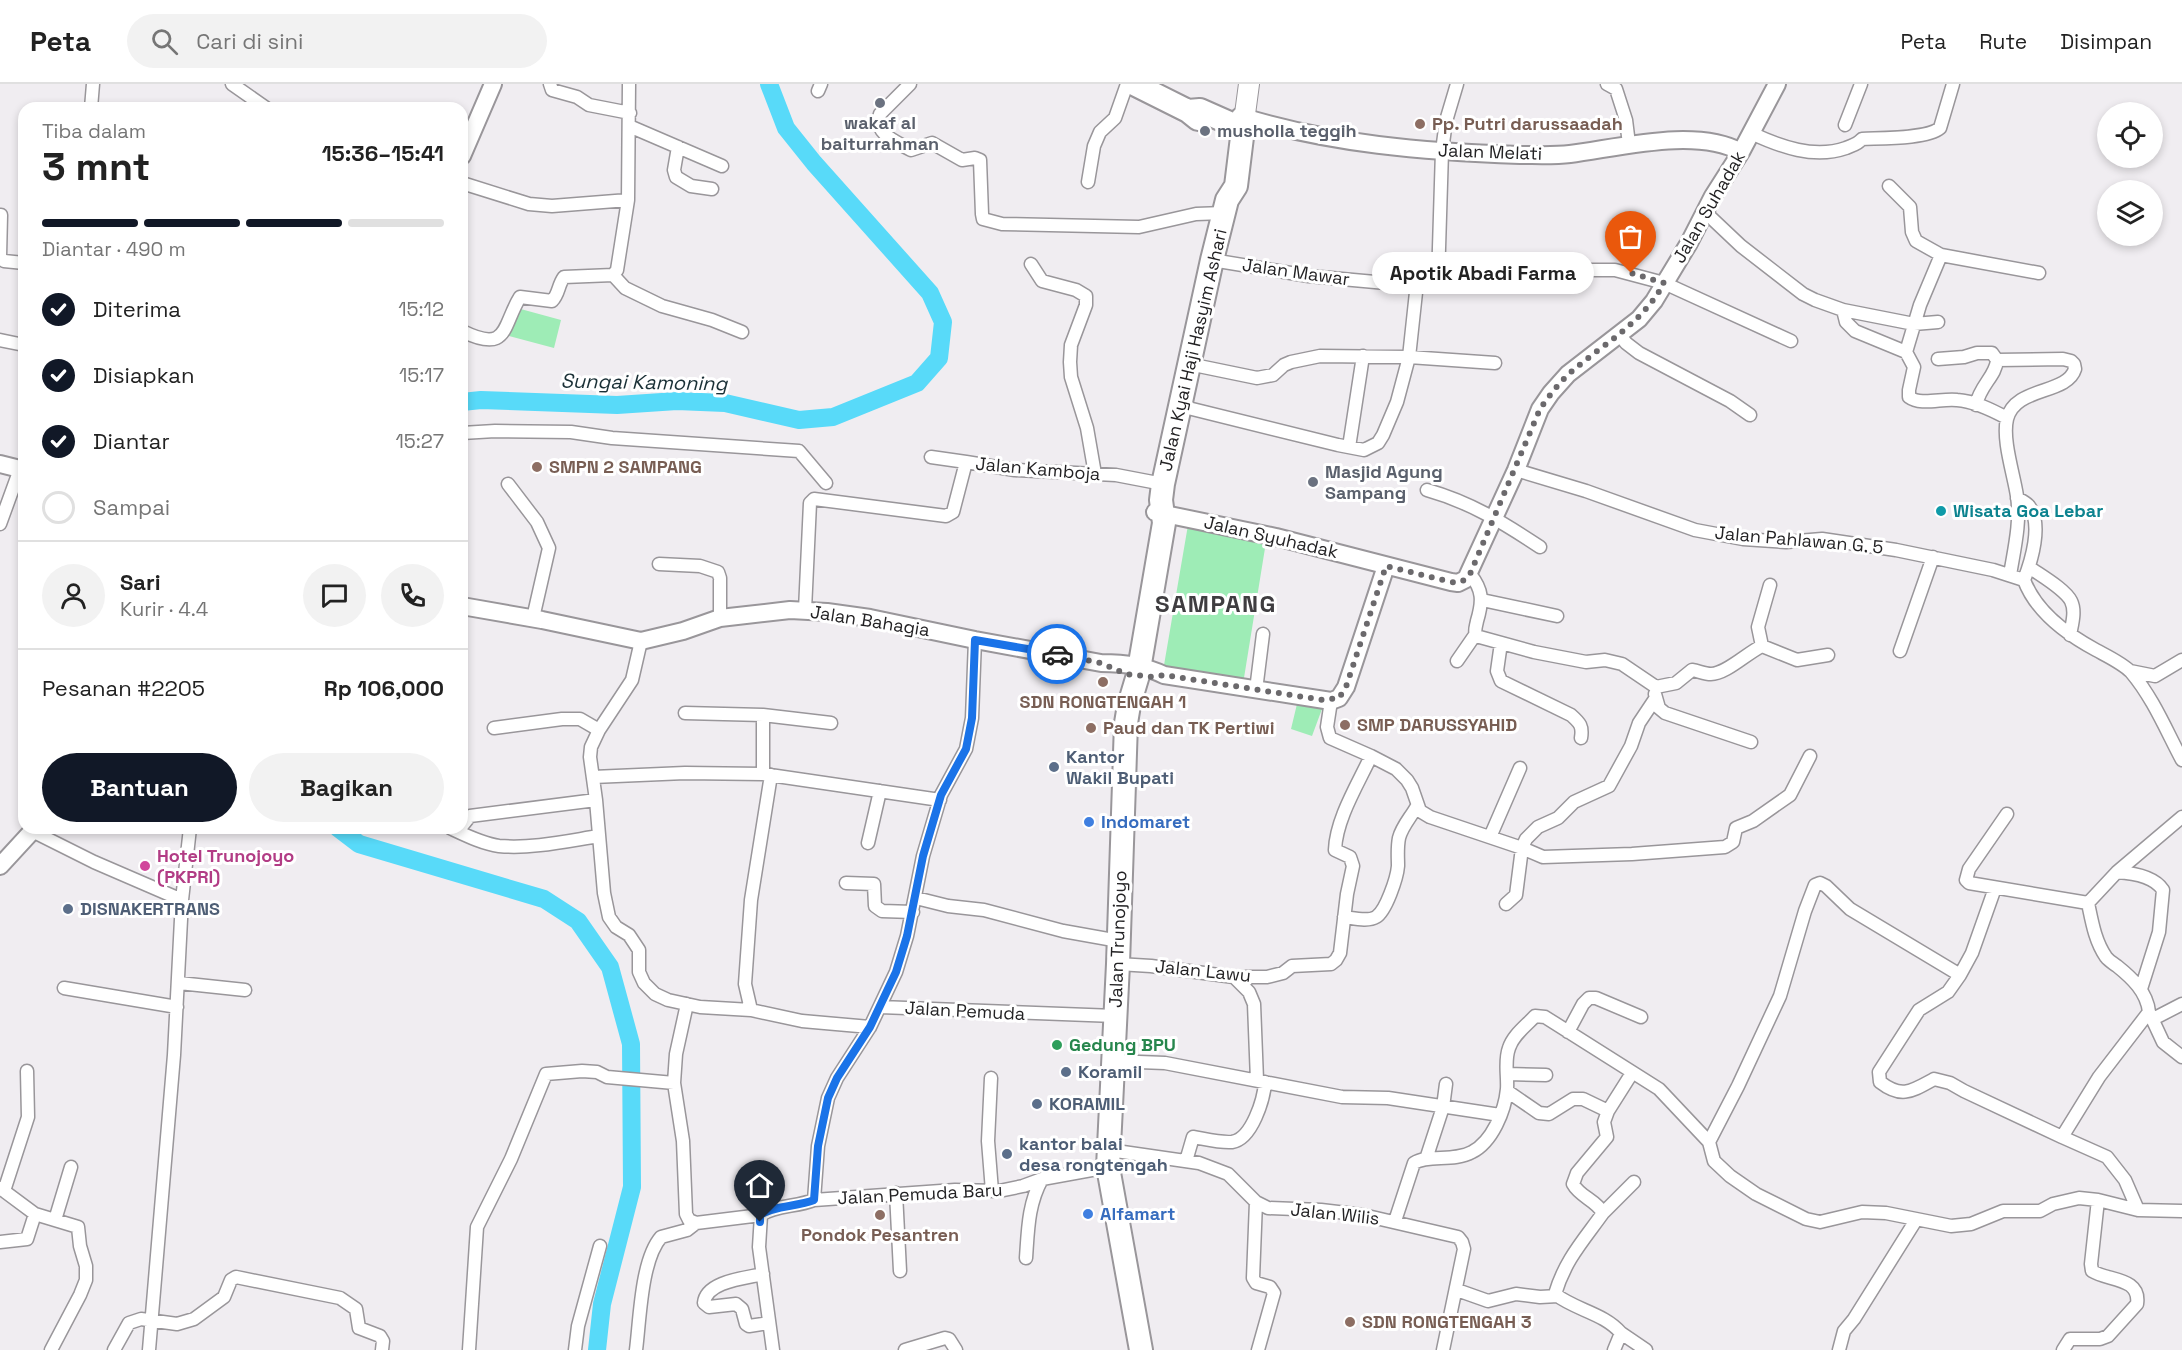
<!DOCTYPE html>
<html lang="id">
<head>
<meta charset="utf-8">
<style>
	body { margin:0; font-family:"Space Grotesk",sans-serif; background:#f2f2f2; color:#222; height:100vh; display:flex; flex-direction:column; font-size:22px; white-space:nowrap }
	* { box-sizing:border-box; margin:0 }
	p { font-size:20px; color:#767676 }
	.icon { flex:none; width:33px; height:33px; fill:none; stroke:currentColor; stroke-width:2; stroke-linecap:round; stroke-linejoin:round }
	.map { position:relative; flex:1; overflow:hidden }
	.side { position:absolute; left:18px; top:18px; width:450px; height:732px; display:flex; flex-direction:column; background:#fff; border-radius:18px; box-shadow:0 3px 9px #0003 }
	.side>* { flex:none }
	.controls { position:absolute; left:2097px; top:18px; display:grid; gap:12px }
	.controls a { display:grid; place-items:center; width:66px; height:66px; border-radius:50%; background:#fff; box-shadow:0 3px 9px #0003; font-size:30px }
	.pin { position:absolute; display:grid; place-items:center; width:51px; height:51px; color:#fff; margin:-62px -26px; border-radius:50% 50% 50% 0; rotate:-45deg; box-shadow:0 0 6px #0007 }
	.pin .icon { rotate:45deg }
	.courier { position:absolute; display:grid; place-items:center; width:60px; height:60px; margin:-30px; border:4px solid #1a73e8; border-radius:50%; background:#fff; color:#222; box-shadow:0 2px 8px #0007 }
	.bubble { position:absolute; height:42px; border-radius:21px; background:#fff; box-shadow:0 3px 9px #0003; font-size:20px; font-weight:700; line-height:42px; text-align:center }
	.head em { font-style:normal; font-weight:700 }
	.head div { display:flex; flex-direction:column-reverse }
	.head { display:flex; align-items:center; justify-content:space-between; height:102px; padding:0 24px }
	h1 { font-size:39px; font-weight:700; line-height:45px }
	.bar { display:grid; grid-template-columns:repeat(4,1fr); gap:9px 6px; align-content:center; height:72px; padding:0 24px }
	.bar i { height:8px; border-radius:4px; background:#e0e0e0 }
	.bar .current { background:#111827 }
	.bar p { grid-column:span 4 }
	.line { display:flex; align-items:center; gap:15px; padding:0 24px; border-top:2px solid #e0e0e0 }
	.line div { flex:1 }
	.round { display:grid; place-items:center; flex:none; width:63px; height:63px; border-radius:32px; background:#f2f2f2 }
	ol { padding:0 24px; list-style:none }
	li { display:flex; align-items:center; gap:18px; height:66px }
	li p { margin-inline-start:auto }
	li .icon { padding:6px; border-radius:50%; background:#111827; color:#fff; stroke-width:4 }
	li:last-child { color:#767676 }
	li i { width:33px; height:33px; border:3px solid #e0e0e0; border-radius:50% }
	.action { display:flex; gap:12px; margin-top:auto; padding:12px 24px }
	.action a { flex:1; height:69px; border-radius:36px; background:#111827; color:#fff; font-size:24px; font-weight:700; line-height:69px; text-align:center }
	.action a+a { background:#f2f2f2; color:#222 }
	header { display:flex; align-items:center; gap:36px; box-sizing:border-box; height:84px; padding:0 30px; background:#fff; border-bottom:2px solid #e0e0e0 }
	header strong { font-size:28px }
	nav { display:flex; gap:33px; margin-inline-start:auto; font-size:21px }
	.search { width:420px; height:54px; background:#f2f2f2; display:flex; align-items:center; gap:15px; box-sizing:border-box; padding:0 21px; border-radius:33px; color:#767676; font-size:22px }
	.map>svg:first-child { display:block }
</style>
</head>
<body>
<header>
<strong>Peta</strong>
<div class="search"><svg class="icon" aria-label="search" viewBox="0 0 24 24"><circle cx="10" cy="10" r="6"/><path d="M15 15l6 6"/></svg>Cari di sini</div>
<nav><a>Peta</a><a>Rute</a><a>Disimpan</a></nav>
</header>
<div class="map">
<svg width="2182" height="1266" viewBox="0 0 2182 1266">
	<rect width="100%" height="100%" fill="#f0edf1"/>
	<!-- green -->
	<path fill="#9eecb6" d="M517,224L561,236L554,264L509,252Z
		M1188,441L1266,458L1243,600L1163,587Z
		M1297,620L1322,625L1312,652L1291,645Z"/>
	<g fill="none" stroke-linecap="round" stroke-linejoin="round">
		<!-- river -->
		<path stroke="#58daf9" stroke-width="18" d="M462,318L481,316L617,321L677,317L725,319L799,336L833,333L917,299L939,274L943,238L930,209L814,79L786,44L769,0
			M338,744L359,760L544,815L578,837L610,883L631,960L632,1103L602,1220L597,1266"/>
		<defs>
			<path id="street" d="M232,0L266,24
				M550,0L552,6L577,13L589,21L630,29
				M910,0L880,30C873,50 897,58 911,66L932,59L962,76L975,74L980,76L982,130L983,135L1002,140L1139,143L1196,130L1224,129
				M1607,0L1616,5L1626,36L1629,60
				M818,7L821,0
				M91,24L93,0
				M1845,41L1861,0
				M629,42L722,82
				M1751,49C1781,63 1814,75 1846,64C1853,61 1858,60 1862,55C1880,54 1927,55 1940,44L1953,0
				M678,63L674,86L676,93L691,102L712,105
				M1088,98L1094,62L1100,48L1115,34L1127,0
				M462,99L529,120L552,122L628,116
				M1889,102L1910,123L1912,148L1916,157L1941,171L1920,221L1906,268L1914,283L1909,306V313C1921,322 1942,314 1957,316C1974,317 1992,326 2007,334
				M1705,128L1741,162L1803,210L1815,216L1843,226L1914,240L1938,238
				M1,131L0,173L4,177L24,179
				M1941,171L2039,189
				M1212,176L1309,192L1397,200L1577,186H1615L1664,199L1791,257
				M1031,180L1042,197L1076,206L1086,212V221L1071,261L1070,278L1071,293L1087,344L1095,390
				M613,191L625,204L662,222L712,236L742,248
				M1438,196L1442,67L1446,37L1457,0
				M1843,226L1846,238L1855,247L1906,268
				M462,247C509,270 502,242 520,213L552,217C559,210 558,201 564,193L613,191L617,186L628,116L629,0
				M1619,250L1626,259L1639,269L1730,317L1750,331
				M0,256L24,261
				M1938,275L1964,273L1977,269H1992L1997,276C1996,292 1980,301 1976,321
				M1997,276L2063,275L2071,277L2074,280L2075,285C2067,311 2015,302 2007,335C2002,356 2014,391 2017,412C2021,438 2014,466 2010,491
				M1189,280L1257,294L1273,291L1284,281L1291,278L1320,272L1409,273L1495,279
				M1180,322L1338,361L1364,366L1378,359L1383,351L1397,318L1409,273L1417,199
				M462,349L495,347L571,348L612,354L799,367L826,399
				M1349,363L1363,272
				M931,373L966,378
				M1516,386L1586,407L1695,446L1743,455L1786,458L1822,455L1896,466L1993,486L2024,496C2036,528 2066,550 2096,566C2107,572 2122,579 2131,588C2153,614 2166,646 2182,676
				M508,400L537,438L549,464L533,534
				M1427,406C1470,418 1504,439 1540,463
				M2017,414C2021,416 2027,419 2029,422C2043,440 2031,478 2024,496
				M0,440L20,385
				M659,480L700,482L718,488L720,494V534
				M2029,483C2040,491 2065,505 2071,517C2076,527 2072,540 2070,551
				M1470,490C1483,506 1483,517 1477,537C1476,543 1474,546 1476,552L1534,568L1586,578L1605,576L1622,580L1656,603
				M1482,516L1557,532
				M805,526L810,419L814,415L946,432L953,428L966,378L1015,386L1116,391L1163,400
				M641,557L632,596L599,646L591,663L590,673L596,716L604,809L609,833L616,843L629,851L639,866V888L644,899L655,910L668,916L700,923L751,926L802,937L870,943
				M1501,559L1497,587L1501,597L1571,631C1580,639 1583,642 1581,654
				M1762,562L1758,543L1770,501
				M1900,567L1933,473
				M1457,577L1475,551
				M2130,587L2155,592L2182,576
				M1656,603L1676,599L1692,586C1699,587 1704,590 1711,590C1726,590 1747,569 1762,562L1797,576L1828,571
				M1256,606L1263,550
				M1655,610L1659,624L1665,629L1751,658
				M685,629L763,631
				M494,644L562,635H580L599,646
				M1371,672L1396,685L1407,696L1412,704L1420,727L1430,733L1522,764L1543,773L1632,770L1725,763L1733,758L1736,744L1753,737L1790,711L1810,672
				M763,690V631L831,639
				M593,693L685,689L763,690L940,716
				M2007,730L1969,785L1966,796L1969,799L2088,819
				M462,742L470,732L596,716
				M450,744C465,751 483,760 499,762C532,765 567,757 599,752
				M32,747L94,778L182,816
				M1490,753L1520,684
				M868,759L880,707
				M2117,788C2133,789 2154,792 2163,806L2159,848L2141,905
				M846,799L874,800L875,822L882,827L913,828
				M1995,804L1972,869L1960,891L1948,908L1919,926L1879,988L1880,998C1902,1015 1912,1007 1934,995L1950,999L1964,1007L2062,1053L2099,993L2149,928L2163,958L2182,973
				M916,814L948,822L984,826L1063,847L1119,857
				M2088,819C2092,838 2095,857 2106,873C2109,877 2113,879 2117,882C2132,894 2147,908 2149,928
				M2088,819L2117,788L2182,733
				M1506,820L1516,811L1522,764L1526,755L1538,743L1558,734L1574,718L1609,702L1631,662L1639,639L1655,615
				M1344,833C1353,834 1368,838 1376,833C1386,827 1397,794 1398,782C1398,773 1397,764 1399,754C1402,742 1411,733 1417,722
				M1118,880L1151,882L1234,893H1267L1283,889L1292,882L1331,880L1336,876L1340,869L1347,810L1353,782L1350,773L1335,766C1336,735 1358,700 1371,672L1330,654L1327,643L1331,617
				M1234,893L1249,908L1254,920L1257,996
				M179,899L245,906
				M64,904L177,923
				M687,920L676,970L674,999L683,1057L686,1130L689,1136L696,1139L761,1131
				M880,923L1115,932
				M751,926L745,900L751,816L771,691
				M2153,935L2182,920
				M1568,948L1583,920L1589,914H1596L1641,933
				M1112,977L1165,979L1342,1013L1388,1014L1500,1031
				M1507,990L1546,991
				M991,994L988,1057L992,1107
				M1507,1007L1539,1029L1549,1030L1573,1015H1583L1608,1027
				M2062,1053L2107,1073L2125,1096L2138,1126
				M1709,1058L1738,1002L1780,912L1805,827L1815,801L1820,799L1826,802L1850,825L1960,891
				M1109,1066L1199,1079L1228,1090L1256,1118L1268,1124L1321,1126L1363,1131L1458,1153L1462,1158L1464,1165L1443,1266
				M1426,1075L1443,1023L1446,1000
				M1186,1077L1193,1053C1205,1055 1220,1059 1232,1058C1252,1055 1264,1015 1265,998
				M0,1104L35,1130L78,1143L80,1162L86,1182V1196L80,1211L51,1266
				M4,1107L28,1033L27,987
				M896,1109L900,1187
				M814,1116L818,1062L828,1014L837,994L870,943L896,888L907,852L923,772L941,711L966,665L972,634L975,556
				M1256,1118L1253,1194L1256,1199L1270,1203L1274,1209L1258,1266
				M1603,1129L1634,1098
				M55,1136L71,1083
				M1395,1137L1414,1079C1428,1070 1454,1078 1472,1068C1492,1058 1505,1027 1507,1005C1508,992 1504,977 1509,964C1513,951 1526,942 1535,932L1545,933L1659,1005L1709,1058L1714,1077L1730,1092L1756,1110L1806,1135L1820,1138L1862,1128L1886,1129L1951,1142L1971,1140L2003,1127H2040L2053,1120L2079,1114L2098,1116L2138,1126L2182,1127
				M0,1158L27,1155L35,1130
				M1026,1174C1028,1146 1028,1120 1042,1095
				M763,1190C746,1194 706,1197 704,1219L709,1223L736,1220L742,1225L746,1240L749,1242L769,1239
				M1457,1206L1488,1217L1516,1210L1540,1213L1558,1212
				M1621,1249L1646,1266
				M114,1266L129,1239L141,1235L177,1240L194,1235L224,1213L231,1196L236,1193L340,1214L356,1225L359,1244L380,1252L383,1257L382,1266
				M149,1266L174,971L182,816L190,744
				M469,1266L477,1143L511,1075L546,990L582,987L597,988L607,993L674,999
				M575,1266L578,1242L600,1162
				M636,1266C640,1235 641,1176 661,1153L687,1146L696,1139
				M773,1266L759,1163L761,1131C775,1121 797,1123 814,1116L955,1106L999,1107L1023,1102L1042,1095L1108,1083
				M905,1266L945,1254L949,1255L956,1266
				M1614,1266L1621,1249C1604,1229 1575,1226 1555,1210C1565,1176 1583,1157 1603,1129C1596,1116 1580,1113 1573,1100L1577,1089L1607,1053L1604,1038L1608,1027L1632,989
				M1839,1266L1844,1247L1854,1235L1916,1136
				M2063,1266L2070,1255H2100L2108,1252L2137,1220C2141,1193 2108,1197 2092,1187L2091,1180L2098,1116"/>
			<path id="secondary" d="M1240,32C1330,60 1425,68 1520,71C1536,71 1554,72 1570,70C1618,64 1696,43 1741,68
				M462,72L493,0
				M0,380L24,386
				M1155,428L1276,453L1451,498L1458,499L1466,495L1516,386L1540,325L1551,309L1568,290L1639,235L1654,217L1689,159L1713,112L1741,68L1777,0
				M462,522L542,536L641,557L683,547L720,534L790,526L827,528L870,534L975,556L1101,579C1123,579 1144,581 1164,591L1331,617L1339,614L1346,603L1386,482
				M0,782L35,744"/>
			<path id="primary" d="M1243,45L1249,0"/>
			<path id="highway" d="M1134,0L1188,27L1198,35
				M1141,1266L1108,1083L1118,880L1126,639L1129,621L1138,591L1164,439L1161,416L1163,400L1212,176L1227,116L1236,102L1243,45L1200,26L1188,27"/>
		</defs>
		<!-- street casing -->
		<use href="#street" stroke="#99969a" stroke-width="15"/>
		<!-- secondary casing -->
		<use href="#secondary" stroke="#99969a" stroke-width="20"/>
		<!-- primary casing -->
		<use href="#primary" stroke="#99969a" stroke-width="22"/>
		<!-- highway casing -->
		<use href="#highway" stroke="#99969a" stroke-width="26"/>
		<!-- street -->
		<use href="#street" stroke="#fff" stroke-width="12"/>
		<!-- secondary -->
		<use href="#secondary" stroke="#fff" stroke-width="16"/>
		<!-- primary -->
		<use href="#primary" stroke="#fff" stroke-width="20"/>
		<!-- highway -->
		<use href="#highway" stroke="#fff" stroke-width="22"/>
	</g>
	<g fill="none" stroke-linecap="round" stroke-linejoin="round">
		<!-- done -->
		<path stroke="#6b696c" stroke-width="6" stroke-dasharray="0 10.8" d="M1057,570L1101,579L1126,590L1152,593L1164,591L1323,616L1339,614L1346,603L1386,482L1451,498C1460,499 1465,497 1470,490L1540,325C1549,312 1559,299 1570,289C1604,259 1642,240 1664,199L1631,189"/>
		<!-- route -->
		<path stroke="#1a73e8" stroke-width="8" d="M760,1138V1131C775,1121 797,1123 814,1116L818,1062L828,1014L837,994L870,943L896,888L907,852L923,772L941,711L966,665L972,634L975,556L1057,570"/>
	</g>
	<!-- markers -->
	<g fill="#6b7280" stroke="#fff" stroke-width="2">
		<circle cx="880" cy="19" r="6"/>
		<circle cx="1205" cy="47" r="6"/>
		<circle cx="1313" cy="398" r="6"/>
	</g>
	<g fill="#8d6e63" stroke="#fff" stroke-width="2">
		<circle cx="1420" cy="40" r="6"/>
		<circle cx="537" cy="383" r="6"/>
		<circle cx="1103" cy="598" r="6"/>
		<circle cx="1345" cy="641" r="6"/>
		<circle cx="1091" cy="644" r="6"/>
		<circle cx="880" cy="1131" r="6"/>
		<circle cx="1350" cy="1238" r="6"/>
	</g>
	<circle fill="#0f9aa8" stroke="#fff" stroke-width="2" cx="1941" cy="427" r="6"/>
	<g fill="#5c6f8a" stroke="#fff" stroke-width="2">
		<circle cx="1054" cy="683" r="6"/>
		<circle cx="68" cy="825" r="6"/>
		<circle cx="1066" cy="988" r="6"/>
		<circle cx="1037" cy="1020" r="6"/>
		<circle cx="1007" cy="1070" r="6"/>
	</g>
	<g fill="#3f7fe0" stroke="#fff" stroke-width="2">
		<circle cx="1089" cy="738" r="6"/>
		<circle cx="1088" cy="1130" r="6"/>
	</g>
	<circle fill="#d1479c" stroke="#fff" stroke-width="2" cx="145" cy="782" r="6"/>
	<circle fill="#2e9e5b" stroke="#fff" stroke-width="2" cx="1057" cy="961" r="6"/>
	<g text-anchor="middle" stroke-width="6" stroke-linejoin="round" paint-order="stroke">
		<!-- worship labels -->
		<g font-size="18" font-weight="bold" fill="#5b616d" stroke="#fff" text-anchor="start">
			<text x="880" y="45" text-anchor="middle">wakaf al<tspan x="880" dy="21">baiturrahman</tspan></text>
			<text x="1217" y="53">musholla teggih</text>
			<text x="1325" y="394">Masjid Agung<tspan x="1325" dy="21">Sampang</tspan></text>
		</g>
		<!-- education labels -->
		<g font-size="18" font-weight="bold" fill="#785e54" stroke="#fff" text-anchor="start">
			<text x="1432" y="46">Pp. Putri darussaadah</text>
			<text x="549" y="389">SMPN 2 SAMPANG</text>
			<text x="1103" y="624" text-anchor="middle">SDN RONGTENGAH 1</text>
			<text x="1357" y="647">SMP DARUSSYAHID</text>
			<text x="1103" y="650">Paud dan TK Pertiwi</text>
			<text x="880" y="1157" text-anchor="middle">Pondok Pesantren</text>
			<text x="1362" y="1244">SDN RONGTENGAH 3</text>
		</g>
		<!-- street labels -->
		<g font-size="18" fill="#232224" stroke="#fff">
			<text transform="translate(1490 68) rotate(2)" y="6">Jalan Melati</text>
			<text transform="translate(1709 123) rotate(-60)" y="6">Jalan Suhadak</text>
			<text transform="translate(1296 188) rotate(8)" y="6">Jalan Mawar</text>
			<text transform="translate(1193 266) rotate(-77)" y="6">Jalan Kyai Haji Hasyim Ashari</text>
			<text transform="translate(1038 385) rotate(5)" y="6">Jalan Kamboja</text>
			<text transform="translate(1271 453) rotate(13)" y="6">Jalan Syuhadak</text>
			<text transform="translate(1799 456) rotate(5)" y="6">Jalan Pahlawan G. 5</text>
			<text transform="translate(870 537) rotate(9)" y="6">Jalan Bahagia</text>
			<text transform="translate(1118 855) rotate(-88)" y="6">Jalan Trunojoyo</text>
			<text transform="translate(1203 887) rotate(6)" y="6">Jalan Lawu</text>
			<text transform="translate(965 927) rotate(3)" y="6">Jalan Pemuda</text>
			<text transform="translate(920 1110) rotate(-3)" y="6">Jalan Pemuda Baru</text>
			<text transform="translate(1335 1130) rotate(6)" y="6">Jalan Wilis</text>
		</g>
		<!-- culture labels -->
		<g font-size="18" font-weight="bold" fill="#0d838f" stroke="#fff" text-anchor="start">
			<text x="1953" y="433">Wisata Goa Lebar</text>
		</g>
		<!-- service labels -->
		<g font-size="18" font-weight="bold" fill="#4e5e75" stroke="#fff" text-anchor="start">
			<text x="1066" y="679">Kantor<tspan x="1066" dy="21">Wakil Bupati</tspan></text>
			<text x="80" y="831">DISNAKERTRANS</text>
			<text x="1078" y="994">Koramil</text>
			<text x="1049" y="1026">KORAMIL</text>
			<text x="1019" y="1066">kantor balai<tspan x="1019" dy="21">desa rongtengah</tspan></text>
		</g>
		<!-- shop labels -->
		<g font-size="18" font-weight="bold" fill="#366cbe" stroke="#fff" text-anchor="start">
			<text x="1101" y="744">Indomaret</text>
			<text x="1100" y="1136">Alfamart</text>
		</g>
		<!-- hotel labels -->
		<g font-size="18" font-weight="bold" fill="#b23c85" stroke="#fff" text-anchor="start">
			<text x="157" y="778">Hotel Trunojoyo<tspan x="157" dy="21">(PKPRI)</tspan></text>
		</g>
		<!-- leisure labels -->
		<g font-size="18" font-weight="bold" fill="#27864d" stroke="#fff" text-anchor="start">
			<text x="1069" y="967">Gedung BPU</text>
		</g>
		<!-- water labels -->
		<g font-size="20" font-style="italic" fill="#1a3036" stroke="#fff">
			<text transform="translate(644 298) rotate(1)" y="7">Sungai Kamoning</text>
		</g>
		<!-- district labels -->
		<g font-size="24" font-weight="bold" letter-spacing="1.5" fill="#3f3d40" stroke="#fff">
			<text x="1216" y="528">SAMPANG</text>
		</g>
	</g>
</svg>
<div class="controls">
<a><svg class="icon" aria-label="locate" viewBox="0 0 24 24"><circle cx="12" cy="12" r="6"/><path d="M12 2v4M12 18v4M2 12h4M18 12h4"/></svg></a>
<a><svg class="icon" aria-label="layers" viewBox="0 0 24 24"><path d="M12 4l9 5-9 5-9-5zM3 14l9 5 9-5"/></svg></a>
</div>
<div class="pin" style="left:1631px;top:189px;background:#ea580c"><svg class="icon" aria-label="bag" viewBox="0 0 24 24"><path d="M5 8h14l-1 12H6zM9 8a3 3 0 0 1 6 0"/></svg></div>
<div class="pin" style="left:760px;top:1138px;background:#1f2937"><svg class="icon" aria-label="home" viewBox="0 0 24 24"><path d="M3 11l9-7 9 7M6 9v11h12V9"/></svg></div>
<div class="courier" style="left:1057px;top:570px"><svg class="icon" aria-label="car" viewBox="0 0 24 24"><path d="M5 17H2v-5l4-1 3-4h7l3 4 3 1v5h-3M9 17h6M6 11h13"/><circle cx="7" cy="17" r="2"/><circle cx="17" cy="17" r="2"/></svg></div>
<div class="bubble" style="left:1372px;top:168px;width:222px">Apotik Abadi Farma</div>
<section class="side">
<div class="head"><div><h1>3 mnt</h1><p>Tiba dalam</p></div><em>15:36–15:41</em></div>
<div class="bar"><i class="current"></i><i class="current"></i><i class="current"></i><i></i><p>Diantar · 490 m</p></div>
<ol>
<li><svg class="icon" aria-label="check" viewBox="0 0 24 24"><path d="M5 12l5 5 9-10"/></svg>Diterima<p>15:12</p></li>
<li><svg class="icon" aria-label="check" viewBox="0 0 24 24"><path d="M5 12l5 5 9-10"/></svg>Disiapkan<p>15:17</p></li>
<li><svg class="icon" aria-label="check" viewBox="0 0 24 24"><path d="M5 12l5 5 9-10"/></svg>Diantar<p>15:27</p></li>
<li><i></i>Sampai</li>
</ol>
<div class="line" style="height:108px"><a class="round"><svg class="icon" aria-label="person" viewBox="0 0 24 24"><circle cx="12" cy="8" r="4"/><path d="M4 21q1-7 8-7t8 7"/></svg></a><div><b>Sari</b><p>Kurir · 4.4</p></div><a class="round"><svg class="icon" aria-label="chat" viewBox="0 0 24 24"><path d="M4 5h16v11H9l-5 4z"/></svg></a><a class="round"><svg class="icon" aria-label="phone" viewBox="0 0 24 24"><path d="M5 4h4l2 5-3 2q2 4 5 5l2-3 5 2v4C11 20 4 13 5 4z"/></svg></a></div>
<div class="line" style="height:78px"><div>Pesanan #2205</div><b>Rp 106,000</b></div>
<div class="action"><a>Bantuan</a><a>Bagikan</a></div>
</section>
</div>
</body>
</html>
